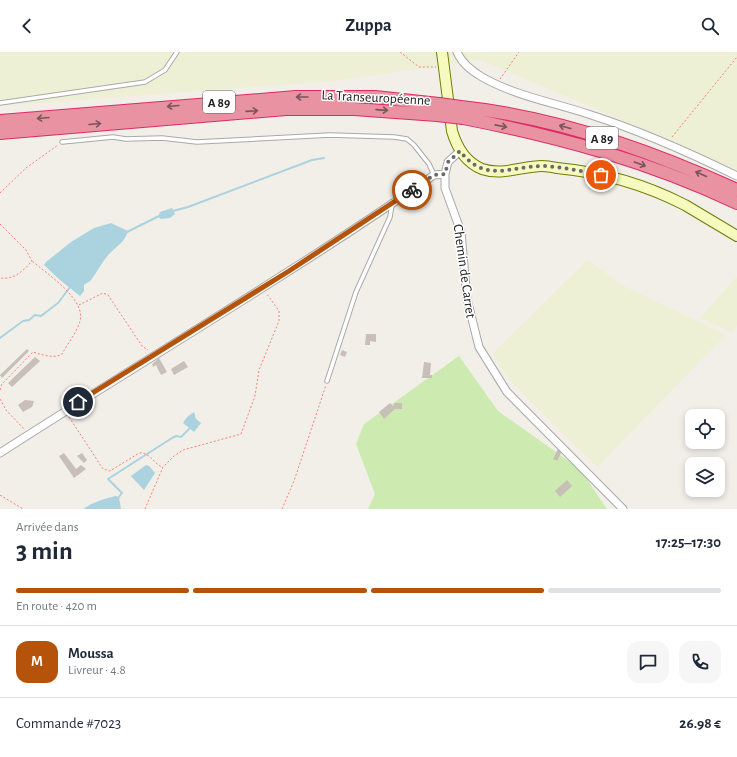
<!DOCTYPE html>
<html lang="fr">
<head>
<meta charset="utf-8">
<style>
	body { margin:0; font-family:"Alegreya Sans",sans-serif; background:#f6f6f7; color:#1f2937; height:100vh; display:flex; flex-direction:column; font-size:15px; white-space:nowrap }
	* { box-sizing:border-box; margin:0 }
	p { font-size:13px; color:#747a83 }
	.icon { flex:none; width:22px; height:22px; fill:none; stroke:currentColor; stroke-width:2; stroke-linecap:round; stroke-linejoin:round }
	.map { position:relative; height:457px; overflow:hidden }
	.drawer { display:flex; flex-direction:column; background:#fff; flex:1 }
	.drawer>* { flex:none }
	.tools { position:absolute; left:685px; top:357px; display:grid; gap:8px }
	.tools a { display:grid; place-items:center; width:40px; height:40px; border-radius:8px; background:#fff; box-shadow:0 2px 6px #0003; font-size:20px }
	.pin { position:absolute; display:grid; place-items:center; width:34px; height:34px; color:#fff; margin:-17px; border:2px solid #fff; border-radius:50%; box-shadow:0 1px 4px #0007 }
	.courier { position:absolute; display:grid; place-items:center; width:40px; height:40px; margin:-20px; border:3px solid #b45309; border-radius:50%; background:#fff; color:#222; box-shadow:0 1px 5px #0007 }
	.overview em { font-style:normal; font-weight:700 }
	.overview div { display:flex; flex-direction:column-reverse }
	.overview { display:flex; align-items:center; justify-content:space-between; height:68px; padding:0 16px }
	h1 { font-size:26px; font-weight:700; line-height:30px }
	.bar { display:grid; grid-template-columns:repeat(4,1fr); gap:6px 4px; align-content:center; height:48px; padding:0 16px }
	.bar i { height:5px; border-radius:3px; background:#e0e1e3 }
	.bar .on { background:#b45309 }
	.bar p { grid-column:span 4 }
	.line { display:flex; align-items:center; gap:10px; padding:0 16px; border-top:1px solid #e0e1e3 }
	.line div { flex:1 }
	.round { display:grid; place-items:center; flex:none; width:42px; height:42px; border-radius:12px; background:#f6f6f7 }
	header { display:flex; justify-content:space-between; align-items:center; height:52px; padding:0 16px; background:#fff; font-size:18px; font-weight:700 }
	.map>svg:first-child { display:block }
</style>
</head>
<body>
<header><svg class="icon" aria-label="back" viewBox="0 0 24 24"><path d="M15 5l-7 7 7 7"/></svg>Zuppa<svg class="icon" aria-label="search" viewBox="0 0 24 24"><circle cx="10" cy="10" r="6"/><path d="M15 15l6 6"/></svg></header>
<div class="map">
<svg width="737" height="457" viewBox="0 0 737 457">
	<rect width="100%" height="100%" fill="#f2efe9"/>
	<!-- farmland -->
	<path fill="#eef0d5" d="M0,0H737V122L618,66L480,8L334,29L0,54Z
		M587,208L626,235L726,283L597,415L508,327L493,301Z
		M737,224V273L731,280L700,266Z"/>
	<!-- grass -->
	<path fill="#cdebb0" d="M459,304L498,359L580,417L607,457H368L375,442L356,392L364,372Z"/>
	<!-- water -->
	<path fill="#aad3df" d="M172,156L175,162L170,166L161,167L158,165L160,160Z
		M111,171L128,179C126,189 116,195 109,202C102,210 97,220 91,228C90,230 86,231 84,233V239L80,244L60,228L44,213L46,210L71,190L94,176Z
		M194,360L196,367L201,371L194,380L183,371L187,365Z
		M146,413L149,414L155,421L144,438L131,424Z
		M116,444L119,445L121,457H84C88,452 109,445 116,444Z"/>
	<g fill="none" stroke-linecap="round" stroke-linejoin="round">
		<!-- stream -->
		<path stroke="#aad3df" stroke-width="2" d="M173,159L188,155L312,108L324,106
			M127,180L159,164
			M0,286L23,269L29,268L35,263L41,264L58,251L70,235
			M118,446L122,441L108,427L172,386L176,384L181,385L189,377"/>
	</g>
	<!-- building -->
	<path fill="#c7bfb8" d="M366,282H376V290L370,289V293H365Z
		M27,297L29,299L2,326L0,323Z
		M342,298L347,300L345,305L340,303Z
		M35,305L40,309L12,335L8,331Z
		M159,306L167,320L161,323L156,313L153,315L152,312Z
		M184,309L188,315L174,323L171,317Z
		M424,310L431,311L430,323H432V326H422Z
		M25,348L34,349L32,355L23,360L18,353Z
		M390,351L393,354L395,351H402V357H395L384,367L379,360Z
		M558,397L562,399L557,409L553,407Z
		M64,401L76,417L81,413L86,417L74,426L59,404Z
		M82,401L87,408L84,411L77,404Z
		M567,428L572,434L560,445L555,439Z"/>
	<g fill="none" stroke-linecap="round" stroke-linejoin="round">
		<defs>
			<path id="lane" d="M0,51L145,30L165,18L177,0
				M62,90L113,85L126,87L162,86L197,90L330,83L394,85L407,87L414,93L429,112L434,123
				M327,329L356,240L390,165L392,153"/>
			<path id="street" d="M457,0C462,12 472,19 482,25C515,44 556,51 591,63C641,79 690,101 737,124
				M460,99L448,110L445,122V136L461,180L467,247L479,295L507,340L623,457
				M0,401C144,308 293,221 434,123L445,122"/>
			<path id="secondary" d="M442,0L452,79C457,96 465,110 482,117C502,124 523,114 542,114C547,114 552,115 557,116C601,120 646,133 685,153C702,163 720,174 737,184"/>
			<path id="highway" d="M461,55C557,65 650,98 737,138
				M463,66C560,85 648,109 737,151
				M0,69L296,45H375L439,52
				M0,81L286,57H354L437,63"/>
		</defs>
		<!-- lane casing -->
		<use href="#lane" stroke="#a9a9a9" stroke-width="5.5"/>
		<!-- street casing -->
		<use href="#street" stroke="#a9a9a9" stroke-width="9"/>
		<!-- secondary casing -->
		<use href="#secondary" stroke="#707d05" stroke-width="12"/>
		<!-- highway casing -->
		<use href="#highway" stroke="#dc2a67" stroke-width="14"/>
		<!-- path -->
		<path stroke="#fa8072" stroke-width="1" stroke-dasharray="2 2" stroke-linecap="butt" d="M400,0L419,15H436
			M500,27L519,0
			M672,85L737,5
			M0,141L26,116L58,93
			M0,172L26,198L32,209C23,219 14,228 0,226
			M79,253L103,241L108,243L142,294L148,298
			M0,338L2,332L33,300C42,303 55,307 62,302C68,291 77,280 80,269C86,247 47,222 32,209
			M0,347L6,358L25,378
			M69,365L103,417L110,419L139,401C150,400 153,411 162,415
			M0,443L23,457
			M145,457L163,415L174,404L183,398L241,382L255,344L259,318L279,269V259L267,242
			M282,457L294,429L326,333"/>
		<!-- lane -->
		<use href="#lane" stroke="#fff" stroke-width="3.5"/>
		<!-- street -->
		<use href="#street" stroke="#fff" stroke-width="7"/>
		<!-- secondary -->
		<use href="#secondary" stroke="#f7fabf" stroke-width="10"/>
		<!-- highway -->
		<use href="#highway" stroke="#e892a2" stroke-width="12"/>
		<defs>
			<path id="highway-bridge" d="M439,52L461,55
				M437,63L463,66"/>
		</defs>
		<!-- highway-bridge casing -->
		<use href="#highway-bridge" stroke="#dc2a67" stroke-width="14" stroke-linecap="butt"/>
		<!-- highway-bridge -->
		<use href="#highway-bridge" stroke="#e892a2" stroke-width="12"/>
	</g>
	<!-- one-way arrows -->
	<defs><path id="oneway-shaft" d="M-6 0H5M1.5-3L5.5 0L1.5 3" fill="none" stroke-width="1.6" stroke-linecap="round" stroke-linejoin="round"/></defs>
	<g stroke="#7b545c">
		<use href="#oneway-shaft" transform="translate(302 45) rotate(-180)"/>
		<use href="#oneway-shaft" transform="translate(173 54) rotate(175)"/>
		<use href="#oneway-shaft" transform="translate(382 58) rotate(4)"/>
		<use href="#oneway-shaft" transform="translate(252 59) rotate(-4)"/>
		<use href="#oneway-shaft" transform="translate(43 66) rotate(175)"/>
		<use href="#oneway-shaft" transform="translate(95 72) rotate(-5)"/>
		<use href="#oneway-shaft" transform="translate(501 74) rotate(11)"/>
		<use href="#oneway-shaft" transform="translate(565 75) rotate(-165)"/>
		<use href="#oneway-shaft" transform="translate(640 112) rotate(20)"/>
		<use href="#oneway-shaft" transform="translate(701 122) rotate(-156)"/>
	</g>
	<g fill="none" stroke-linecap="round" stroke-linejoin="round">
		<!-- done -->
		<path stroke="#6b6a68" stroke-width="4" stroke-dasharray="0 7.2" d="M412,138L434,123L445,122L448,110L460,99C486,132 509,114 543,114C562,115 582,119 601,123"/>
		<!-- route -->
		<path stroke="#b45309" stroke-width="5" d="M78,350L289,219L412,138"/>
	</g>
	<g text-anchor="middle" stroke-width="3" stroke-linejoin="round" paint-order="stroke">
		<!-- shield labels -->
		<g fill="#fff" stroke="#646464" stroke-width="1">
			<rect x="203" y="39" width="32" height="22" rx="3"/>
			<rect x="586" y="75" width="32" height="22" rx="3"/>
		</g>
		<g font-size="13" font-weight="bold" fill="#222">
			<text x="219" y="55">A 89</text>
			<text x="602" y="91">A 89</text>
		</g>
		<!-- street labels -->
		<g font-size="14" fill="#222" stroke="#fff">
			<text transform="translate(376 45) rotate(3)" y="5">La Transeuropéenne</text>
			<text transform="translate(465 219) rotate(82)" y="5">Chemin de Carret</text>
		</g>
	</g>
</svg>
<div class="tools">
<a><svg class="icon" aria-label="locate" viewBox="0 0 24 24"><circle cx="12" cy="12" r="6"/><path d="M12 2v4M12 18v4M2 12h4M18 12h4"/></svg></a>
<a><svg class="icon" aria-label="layers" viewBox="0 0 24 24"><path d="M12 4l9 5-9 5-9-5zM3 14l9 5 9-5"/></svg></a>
</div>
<div class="pin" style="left:601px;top:123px;background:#ea580c"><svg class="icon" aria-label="bag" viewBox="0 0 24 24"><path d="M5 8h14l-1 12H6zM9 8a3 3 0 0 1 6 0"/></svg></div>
<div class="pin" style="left:78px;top:350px;background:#1f2937"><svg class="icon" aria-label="home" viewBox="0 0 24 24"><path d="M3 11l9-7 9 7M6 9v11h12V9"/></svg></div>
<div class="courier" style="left:412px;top:138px"><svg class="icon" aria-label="bike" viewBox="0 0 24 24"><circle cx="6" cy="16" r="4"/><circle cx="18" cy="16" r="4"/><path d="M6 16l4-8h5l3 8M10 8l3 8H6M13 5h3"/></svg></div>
</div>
<section class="drawer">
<div class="overview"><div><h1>3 min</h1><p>Arrivée dans</p></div><em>17:25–17:30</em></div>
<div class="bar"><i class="on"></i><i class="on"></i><i class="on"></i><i></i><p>En route · 420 m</p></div>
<div class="line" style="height:72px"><b class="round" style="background:#b45309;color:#fff">M</b><div><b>Moussa</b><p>Livreur · 4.8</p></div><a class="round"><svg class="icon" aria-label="chat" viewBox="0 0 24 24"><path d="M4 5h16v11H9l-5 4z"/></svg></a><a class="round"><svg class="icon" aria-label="phone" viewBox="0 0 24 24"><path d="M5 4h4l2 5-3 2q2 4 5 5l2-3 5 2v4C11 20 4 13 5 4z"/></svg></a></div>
<div class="line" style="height:52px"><div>Commande #7023</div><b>26.98 €</b></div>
</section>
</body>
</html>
